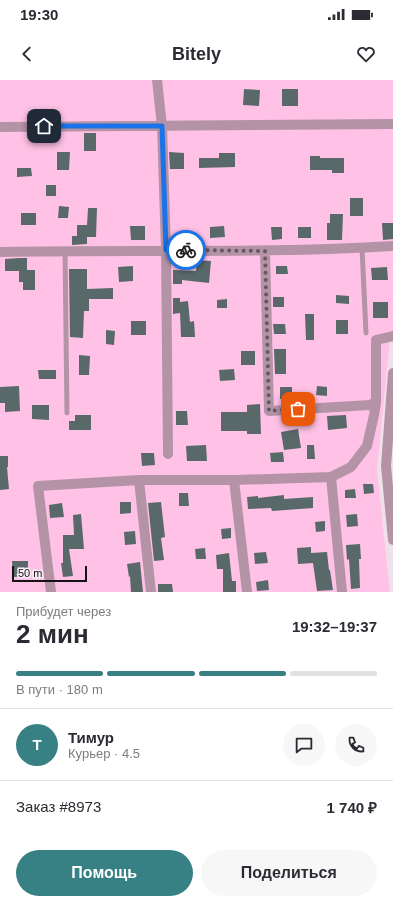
<!DOCTYPE html>
<html lang="ru">
<head>
<meta charset="utf-8">
<style>
	body { margin:0; font-family:Arial,sans-serif; background:#f7f7f7; color:#2b2b33; height:100vh; display:flex; flex-direction:column; font-size:15px; white-space:nowrap }
	* { box-sizing:border-box; margin:0 }
	p { font-size:13px; color:#7c7c81 }
	.icon { flex:none; width:22px; height:22px; fill:none; stroke:currentColor; stroke-width:2; stroke-linecap:round; stroke-linejoin:round }
	.map { position:relative; height:512px; overflow:hidden }
	.panel { display:flex; flex-direction:column; background:#fff; flex:1 }
	.panel>* { flex:none }
	.scale { position:absolute; left:12px; bottom:10px; width:75px; box-sizing:border-box; padding-left:4px; border:2px solid #161114; border-top:0; font-size:11px; line-height:14px; white-space:nowrap; color:#161114; -webkit-text-stroke:3px #fceef6; paint-order:stroke }
	.pin { position:absolute; display:grid; place-items:center; width:34px; height:34px; color:#fff; margin:-17px; border-radius:8px; box-shadow:0 2px 6px #0006 }
	.courier { position:absolute; display:grid; place-items:center; width:40px; height:40px; margin:-20px; border:3px solid #1a73e8; border-radius:50%; background:#fff; color:#222; box-shadow:0 1px 5px #0007 }
	.summary em { font-style:normal; font-weight:700 }
	.summary div { display:flex; flex-direction:column-reverse }
	.summary { display:flex; align-items:center; justify-content:space-between; height:68px; padding:0 16px }
	h1 { font-size:26px; font-weight:700; line-height:30px }
	.bar { display:grid; grid-template-columns:repeat(4,1fr); gap:6px 4px; align-content:center; height:48px; padding:0 16px }
	.bar i { height:5px; border-radius:3px; background:#e1e1e2 }
	.bar .current { background:#378084 }
	.bar p { grid-column:span 4 }
	.line { display:flex; align-items:center; gap:10px; padding:0 16px; border-top:1px solid #e1e1e2 }
	.line div { flex:1 }
	.round { display:grid; place-items:center; flex:none; width:42px; height:42px; border-radius:21px; background:#f7f7f7 }
	.cta { display:flex; gap:8px; margin-top:auto; padding:8px 16px }
	.cta a { flex:1; height:46px; border-radius:24px; background:#378084; color:#fff; font-size:16px; font-weight:700; line-height:46px; text-align:center }
	.cta a+a { background:#f7f7f7; color:#2b2b33 }
	.status { display:flex; justify-content:space-between; align-items:center; height:28px; padding:0 20px; background:#fff; direction:ltr }
	.status svg { height:11px; fill:currentColor }
	header { display:flex; justify-content:space-between; align-items:center; height:52px; padding:0 16px; background:#fff; font-size:18px; font-weight:700 }
	.map>svg:first-child { display:block }
</style>
</head>
<body>
<div class="status"><b>19:30</b><svg viewBox="0 0 49 12"><path d="M0 12V9h3v3zM5 12V6h3v6zM10 12V3h3v9zM15 12V0h3v12zM26 1h20v11H26zM47 4h2v5h-2z"/></svg></div>
<header><svg class="icon" aria-label="back" viewBox="0 0 24 24"><path d="M15 5l-7 7 7 7"/></svg>Bitely<svg class="icon" aria-label="heart" viewBox="0 0 24 24"><path d="M12 20l-8-8c-3-5 5-10 8-4 3-6 11-1 8 4z"/></svg></header>
<div class="map">
<svg width="393" height="512" viewBox="0 0 393 512">
	<rect width="100%" height="100%" fill="#efe1e9"/>
	<!-- green -->
	<path fill="#ffc2e6" d="M0,0H393V257L390,258L377,390L390,512H0Z"/>
	<!-- building -->
	<path fill="#596869" d="M244,9L260,10L259,26L243,25Z
		M282,9H298V26H282Z
		M84,53H96V71H84Z
		M57,72H70L69,90H57Z
		M169,72L184,73V89H170Z
		M219,73H235V87L199,88V78H219Z
		M310,76H320V78H344V93H332V90H310Z
		M17,88H31L32,96L17,97Z
		M46,105H56V116H46Z
		M350,118H363V136H350Z
		M59,126L69,127L68,138H58Z
		M88,128H97L96,157H87V164L72,165V156H77V145H87Z
		M21,133H36V145H21Z
		M330,134H343L342,160H327V143H330Z
		M382,143H393V159L383,160Z
		M130,146H145V160H131Z
		M224,146L225,157L210,158V147Z
		M271,147H282V159L272,160Z
		M298,147H311V158H298Z
		M19,178H27V190H35V210H23V202H19V191H5V179Z
		M197,180L211,181L209,203L182,200V204H173V190L196,191Z
		M133,186V201L119,202L118,187Z
		M276,186H287L288,194H276Z
		M387,187L388,200H372L371,188Z
		M69,189H87V209L113,208V219H89V231H84L83,258L70,257Z
		M336,215L349,216V224L336,223Z
		M273,217H284V227H273Z
		M173,218H180V222L188,221L190,242L194,241L195,257H181L180,233L173,234Z
		M227,219V228H217V220Z
		M373,222H388V238H373Z
		M305,234H314V260H306Z
		M336,240H348V254H336Z
		M131,241H146V255H131Z
		M273,244H285L286,254H274Z
		M106,250L115,251L114,265L106,264Z
		M274,269H286V294H275Z
		M241,271H255V285H241Z
		M79,275L90,276L89,295H79Z
		M234,289L235,300L220,301L219,290Z
		M38,290H56V299H39Z
		M19,306L20,331L5,332V323H0V307Z
		M317,306L327,307V316L316,315Z
		M280,307H292V319H280Z
		M260,324L261,354H247V351H221V332H247V325Z
		M32,325H49V340L32,339Z
		M176,331H187L188,345H176Z
		M75,335H91V350H69V341H75Z
		M346,335L347,348L328,350L327,336Z
		M298,349L301,368L284,370L281,352Z
		M206,365L207,381H187L186,366Z
		M307,365H314L315,379H307Z
		M283,372L284,382H271L270,373Z
		M141,373H154L155,385L142,386Z
		M0,376H8V387H7L9,409L0,410Z
		M363,404H373L374,413L364,414Z
		M355,409L356,418H345V410Z
		M179,413H188L189,426H179Z
		M284,415V419L313,417V428L272,431L271,428L248,429L247,417L258,416V418Z
		M120,422H131V433L120,434Z
		M161,422L165,457L161,458L164,480L154,481L148,423Z
		M62,423L64,437L50,438L49,425Z
		M81,434L84,469H69L73,496L63,497L61,483H63V455H74L73,435Z
		M357,434L358,446L347,447L346,435Z
		M325,441V451L316,452L315,442Z
		M231,448V458L222,459L221,449Z
		M135,451L136,464L125,465L124,452Z
		M360,464L361,479H359L360,508L351,509L349,479L347,480L346,465Z
		M311,467V473L327,472L329,490H330L333,510L317,511L313,483L298,484L297,468Z
		M205,468L206,479H196L195,469Z
		M266,472L268,483L255,484L254,473Z
		M229,473L232,501H236V512H223V489H217L216,475Z
		M12,481H28V496L13,497Z
		M140,482L143,512H131L130,496L129,497L127,484Z
		M268,500L269,510L257,511L256,502Z
		M158,504H172L173,512H158Z"/>
	<g fill="none" stroke-linecap="round" stroke-linejoin="round">
		<!-- service -->
		<path stroke="#b493a6" stroke-width="5" d="M362,168L366,253
			M65,170L67,333"/>
		<!-- minor -->
		<path stroke="#b493a6" stroke-width="10" d="M157,0L162,46L166,170L168,374
			M0,47L393,44
			M265,171L269,331L370,325L376,322V260L393,256
			M0,172C131,169 262,174 393,166
			M393,293L386,386L393,460
			M139,400L151,512
			M234,400L247,512
			M51,512L38,406L139,400H234L331,397
			M342,512L331,397L351,387L367,366L374,335L376,322"/>
	</g>
	<g fill="none" stroke-linecap="round" stroke-linejoin="round">
		<!-- done -->
		<path stroke="#625a5f" stroke-width="4" stroke-dasharray="0 7.2" d="M186,170L265,171L269,331L298,329"/>
		<!-- route -->
		<path stroke="#1a73e8" stroke-width="5" d="M44,46H162L166,170H186"/>
	</g>
</svg>
<div class="scale">50 m</div>
<div class="pin" style="left:298px;top:329px;background:#ea580c"><svg class="icon" aria-label="bag" viewBox="0 0 24 24"><path d="M5 8h14l-1 12H6zM9 8a3 3 0 0 1 6 0"/></svg></div>
<div class="pin" style="left:44px;top:46px;background:#1f2937"><svg class="icon" aria-label="home" viewBox="0 0 24 24"><path d="M3 11l9-7 9 7M6 9v11h12V9"/></svg></div>
<div class="courier" style="left:186px;top:170px"><svg class="icon" aria-label="bike" viewBox="0 0 24 24"><circle cx="6" cy="16" r="4"/><circle cx="18" cy="16" r="4"/><path d="M6 16l4-8h5l3 8M10 8l3 8H6M13 5h3"/></svg></div>
</div>
<section class="panel">
<div class="summary"><div><h1>2 мин</h1><p>Прибудет через</p></div><em>19:32–19:37</em></div>
<div class="bar"><i class="current"></i><i class="current"></i><i class="current"></i><i></i><p>В пути · 180 m</p></div>
<div class="line" style="height:72px"><b class="round" style="background:#378084;color:#fff">Т</b><div><b>Тимур</b><p>Курьер · 4.5</p></div><a class="round"><svg class="icon" aria-label="chat" viewBox="0 0 24 24"><path d="M4 5h16v11H9l-5 4z"/></svg></a><a class="round"><svg class="icon" aria-label="phone" viewBox="0 0 24 24"><path d="M5 4h4l2 5-3 2q2 4 5 5l2-3 5 2v4C11 20 4 13 5 4z"/></svg></a></div>
<div class="line" style="height:52px"><div>Заказ #8973</div><b>1 740 ₽</b></div>
<div class="cta"><a>Помощь</a><a>Поделиться</a></div>
</section>
</body>
</html>
